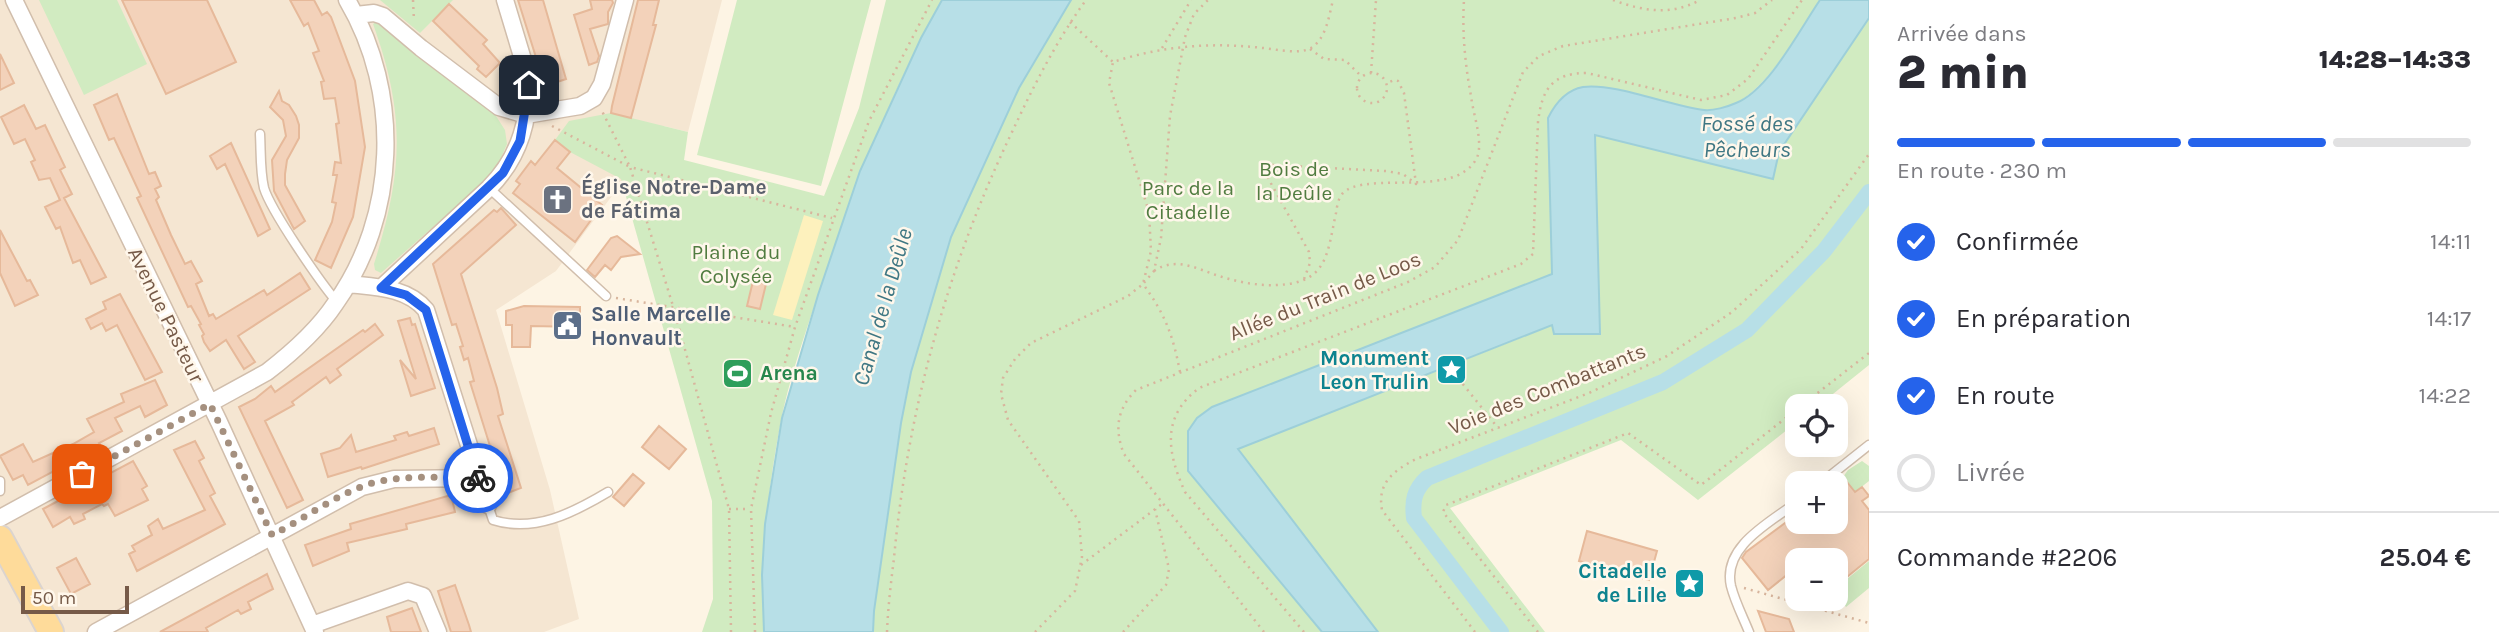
<!DOCTYPE html>
<html lang="fr">
<head>
<meta charset="utf-8">
<style>
	body { margin:0; font-family:Karla,sans-serif; background:#f7f7f7; color:#2b2b33; height:100vh; display:flex; flex-direction:column; font-size:26px; white-space:nowrap }
	* { box-sizing:border-box; margin:0 }
	p { font-size:23px; color:#7c7c81 }
	.icon { flex:none; width:38px; height:38px; fill:none; stroke:currentColor; stroke-width:2; stroke-linecap:round; stroke-linejoin:round }
	.map { position:relative; flex:1; overflow:hidden }
	.details { display:flex; flex-direction:column; background:#fff; width:630px }
	.details>* { flex:none }
	.buttons { position:absolute; left:1785px; top:394px; display:grid; gap:14px }
	.buttons a { display:grid; place-items:center; width:63px; height:63px; border-radius:14px; background:#fff; box-shadow:0 7px 28px #0002; font-size:35px }
	.scale { position:absolute; left:21px; bottom:18px; width:108px; box-sizing:border-box; padding-left:7px; border:4px solid #765a48; border-top:0; font-size:19px; line-height:24px; white-space:nowrap; color:#765a48; -webkit-text-stroke:5px #fff7eb; paint-order:stroke }
	.pin { position:absolute; display:grid; place-items:center; width:60px; height:60px; color:#fff; margin:-30px; border-radius:14px; box-shadow:0 4px 10px #0006 }
	.courier { position:absolute; display:grid; place-items:center; width:70px; height:70px; margin:-35px; border:5px solid #2563eb; border-radius:50%; background:#fff; color:#222; box-shadow:0 2px 9px #0007 }
	.overview em { font-style:normal; font-weight:800 }
	.overview div { display:flex; flex-direction:column-reverse }
	.overview { display:flex; align-items:center; justify-content:space-between; height:119px; padding:0 28px }
	h1 { font-size:46px; font-weight:800; line-height:52px }
	.bar { display:grid; grid-template-columns:repeat(4,1fr); gap:10px 7px; align-content:center; height:84px; padding:0 28px }
	.bar i { height:9px; border-radius:5px; background:#e1e1e2 }
	.bar .active { background:#2563eb }
	.bar p { grid-column:span 4 }
	.line { display:flex; align-items:center; gap:18px; padding:0 28px; border-top:2px solid #e1e1e2 }
	.line div { flex:1 }
	ol { padding:0 28px; list-style:none }
	li { display:flex; align-items:center; gap:21px; height:77px }
	li p { margin-inline-start:auto }
	li .icon { padding:7px; border-radius:50%; background:#2563eb; color:#fff; stroke-width:4 }
	li:last-child { color:#7c7c81 }
	li i { width:38px; height:38px; border:4px solid #e1e1e2; border-radius:50% }
	main { display:flex; flex:1; min-height:0 }
	.map>svg:first-child { display:block }
</style>
</head>
<body>
<main>
<div class="map">
<svg width="1869" height="632" viewBox="0 0 1869 632">
	<rect width="100%" height="100%" fill="#fdf4e4"/>
	<!-- residential -->
	<path fill="#f5e6d2" d="M0,0H722L688,132L664,126L556,271L496,310L550,490L579,619L544,632H0Z"/>
	<!-- green -->
	<path fill="#d1ebc1" d="M39,0H117L147,64L84,95Z
		M380,0H453L420,33Z
		M737,0H871L821,186L697,155Z
		M886,0H942C896,82 861,169 831,258C814,308 791,370 781,421C767,491 761,560 764,632H702L713,599L712,501L621,179L570,152L555,140L569,121L611,113L688,132L684,160L824,196L859,108Z
		M1071,0H1820C1795,36 1755,117 1704,110C1663,104 1623,88 1582,87L1552,237L1553,274L1212,407L1197,418L1188,471L1322,632H873L874,611L901,423L911,372L951,237L1019,88Z
		M1869,18V365L1818,406H1797V422L1698,500L1621,440L1450,508L1545,632H1378L1238,449L1553,325L1554,334L1595,135L1772,179L1779,152Z
		M376,22L496,116L505,130L507,144L495,172L381,273L375,270L374,264C403,172 406,115 373,24Z
		M1862,461L1869,466V481L1855,492L1843,477L1848,470Z
		M1869,561V588L1846,607L1836,594V588Z"/>
	<!-- sand -->
	<path fill="#fdf1bd" d="M804,215L823,221L792,320L773,315Z"/>
	<!-- water -->
	<path fill="#b7dfe7" stroke="#9dcfd9" stroke-width="2" d="M942,0H1071L1019,88L951,237L911,372L901,423L874,611L873,632H764L762,575L765,524L782,418L818,295L860,171L921,38Z
		M1820,0H1869V18L1779,152L1773,179L1595,135L1600,334H1554L1552,325L1238,449L1378,632H1322L1188,471V431L1197,418L1212,407L1552,274L1548,118C1555,104 1566,90 1583,87C1617,83 1669,106 1704,110C1713,111 1727,107 1736,103C1769,90 1800,29 1820,0Z"/>
	<g fill="none" stroke-linecap="round" stroke-linejoin="round">
		<!-- canal -->
		<path stroke="#b7dfe7" stroke-width="16" d="M1501,632L1414,518C1412,501 1414,490 1427,478L1663,382L1747,330L1824,251L1869,192"/>
	</g>
	<!-- building -->
	<path fill="#f3d2ba" stroke="#e6b99a" stroke-width="2" d="M122,0H207L236,62L166,94Z
		M290,0H314L322,15L327,12L331,17L355,81L365,147L353,217L331,268L315,260L332,222L336,203L332,202L337,175H333L335,162L341,163L336,124L339,123L335,98L324,99L321,82L324,81L313,53L319,51L308,23L304,26Z
		M518,0H543L566,79L545,86Z
		M590,0H612L613,3L608,12V24L590,29L599,56L597,62L589,65L574,15L592,9Z
		M638,0H659L653,25H656L631,118L611,113L612,106Z
		M449,4L487,40L483,44L500,63L486,77L477,69L479,66L433,21Z
		M0,54L14,83L0,90Z
		M279,91L282,101L289,105L296,116L299,125V138L287,160L285,174V185L305,221L294,229L274,191L272,160L286,136L283,120L270,107Z
		M117,94L149,174L155,172L161,186L155,189L159,197L156,200L171,235L185,264L191,261L202,281L196,284L209,316L213,314L216,319L264,290L267,295L300,273L310,289L238,336L255,362L244,369L226,340L210,351L204,342L202,336L204,334L199,325L201,324L191,306L188,307L137,198L141,196L114,138L109,140L94,105Z
		M24,105L36,129L45,125L65,167L60,170L72,194L64,198L106,277L91,284L80,260L73,263L60,227L56,229L45,207L60,200L50,178L39,180L31,162L35,160L25,139L14,144L1,117Z
		M555,140L570,152L557,168L602,205L575,242L513,193L520,184L516,181L531,161L535,165Z
		M231,143L270,229L258,236L225,164L217,169L210,156Z
		M501,208L516,225L461,274L497,388L503,414L498,416L521,488L505,494L470,382L474,381L468,358L464,360L460,347L463,346L456,324L452,325L433,264L494,210L497,212Z
		M0,230L27,281L30,280L38,295L15,306L0,273Z
		M617,236L640,254L621,257L611,270L605,265L595,277L587,270L611,238Z
		M753,281L766,284L760,309L747,306Z
		M120,294L162,372L145,380L117,325L106,331L102,323L91,329L86,319L106,309L103,302Z
		M524,306L580,307V327L531,326L530,347H512V325H506V311Z
		M410,318L412,325L415,324L435,388L411,396L400,360L416,379L398,321Z
		M375,324L383,335L337,369L341,375L330,383L326,377L292,402L294,405L265,421L303,500L287,508L239,407L255,399L271,386L275,392L363,330L365,332Z
		M155,380L167,405L145,417L140,406L115,418L122,431L99,443L101,446L28,485L23,475L13,480L0,456L23,444L33,462L73,444L94,432L87,419L124,402L121,394Z
		M659,426L686,449L669,469L642,447Z
		M434,428L439,444L362,469L361,467L328,477L321,454L340,448L351,435L356,452L396,440L394,436L407,432L409,436Z
		M195,441L204,458L199,461L215,493L210,496L225,524L137,571L129,554L135,551L132,546L152,535L148,526L158,519L163,529L205,510L174,450Z
		M133,461L147,486L142,489L148,500L115,516L108,504L104,506L102,504L83,514L85,519L74,524L70,517L53,527L43,509Z
		M633,474L644,483L624,506L613,497Z
		M1843,477L1855,492L1862,487L1869,496L1862,501L1869,510V559L1836,586V560H1797V586L1788,574L1768,590L1742,558L1746,552L1797,514V522H1836V483Z
		M451,495L455,512L406,524L407,529L347,543L349,551L313,566L305,545L351,529L350,524Z
		M1587,531L1657,551L1649,580L1579,561Z
		M76,558L90,584L71,594L57,568Z
		M267,574L273,589L248,602L251,609L241,614L238,610L206,628L208,632H160Z
		M455,585L469,625L471,632H451L438,591Z
		M412,608L421,632H391L387,617Z
		M1758,611L1789,619L1794,632H1766Z"/>
	<g fill="none" stroke-linecap="round" stroke-linejoin="round">
		<defs>
			<path id="service" d="M260,134C261,152 260,171 264,188C271,211 320,282 337,302
				M489,188L606,296
				M0,481V491
				M1821,483L1869,445
				M488,505L493,520C534,533 573,513 608,492
				M1749,632C1743,617 1735,602 1731,586C1722,546 1771,522 1797,502"/>
			<path id="minor" d="M14,0L219,422L315,632
				M356,15L374,13L383,16L421,48L499,107L526,115L580,106L594,98L602,84L625,0
				M348,284C375,287 407,287 426,310L488,505
				M381,288L489,188C520,157 532,116 527,73L505,0
				M0,518L267,372C293,352 317,331 335,304C398,216 402,93 347,0
				M312,625L408,591L423,596L438,632
				M96,632L362,487L394,479L480,478"/>
			<path id="primary" d="M0,538L51,632"/>
		</defs>
		<!-- service casing -->
		<use href="#service" stroke="#d1beac" stroke-width="11"/>
		<!-- minor casing -->
		<use href="#minor" stroke="#d1beac" stroke-width="19"/>
		<!-- primary casing -->
		<use href="#primary" stroke="#dbd4cf" stroke-width="28"/>
		<!-- path -->
		<path stroke="#d8b59d" stroke-width="2.5" stroke-dasharray="2 5" stroke-linecap="butt" d="M413,0L414,21
			M1613,0C1643,11 1671,16 1700,0
			M1070,22L1113,62
			M1162,48L1191,0
			M1310,49L1324,59L1345,60L1362,77
			M1357 88a15 15 0 1 1 30 0a15 15 0 1 1-30 0Z
			M1371,73L1376,0
			M552,126L630,167L602,111
			M1154,271C1176,256 1197,269 1219,276C1238,282 1258,286 1277,285C1328,283 1327,254 1336,213C1337,207 1338,198 1343,193C1361,174 1433,191 1462,173C1471,168 1479,159 1479,148C1480,131 1473,113 1471,96C1465,64 1462,32 1464,0
			M1304,279L1310,263L1309,252L1263,169L1272,165L1386,171L1403,174L1416,184L1404,93L1398,81L1394,80L1387,83
			M616,298L795,327
			M1180,372C1173,335 1165,314 1143,284L1154,271L1161,238L1170,116L1185,37L1194,14L1208,0
			M1454,373L1498,428
			M1801,406L1869,353
			M729,509H750
			M1081,565L1162,504
			M1744,588L1869,623
			M731,632L729,509L673,306L630,167L832,218
			M755,632L751,509L771,413L795,327L869,121L932,0
			M887,632C888,607 891,582 894,558C908,408 948,265 1013,130C1034,85 1057,40 1086,0
			M1035,632L1075,591L1082,557L1079,521L1008,420L1001,394L1003,378L1015,359L1031,343L1128,296L1143,284L1151,251L1149,212L1109,83L1113,62C1162,46 1211,42 1263,48C1276,49 1299,55 1311,48C1326,39 1329,16 1333,0
			M1123,632L1166,585L1169,569L1155,509
			M1264,632L1124,454C1114,429 1117,409 1136,390L1408,282L1435,267L1458,240L1523,72L1539,56L1563,46L1736,18L1755,13L1772,0
			M1304,632L1185,492C1167,452 1161,417 1199,388L1521,264L1533,254L1538,122C1542,89 1552,73 1587,73L1701,100L1727,95L1748,79L1802,0
			M1475,632L1382,510C1377,483 1393,471 1416,459L1589,393L1667,356L1732,312L1801,249L1869,154
			M1538,632L1443,512L1446,505L1628,433L1701,485L1797,409"/>
		<!-- service -->
		<use href="#service" stroke="#fff" stroke-width="8"/>
		<!-- minor -->
		<use href="#minor" stroke="#fff" stroke-width="16"/>
		<!-- primary -->
		<use href="#primary" stroke="#fedb9a" stroke-width="24"/>
	</g>
	<g fill="none" stroke-linecap="round" stroke-linejoin="round">
		<!-- done -->
		<path stroke="#a5907f" stroke-width="7" stroke-dasharray="0 12.6" d="M82,474L210,404L272,535C304,519 335,495 369,484C403,474 443,478 478,478"/>
		<!-- route -->
		<path stroke="#2563eb" stroke-width="9" d="M478,478L426,310L406,295L381,288L503,173L520,141L529,85"/>
	</g>
	<!-- icons -->
	<defs>
		<symbol id="church-square" viewBox="-11 -11 22 22"><rect x="-9" y="-9" width="18" height="18" rx="4" fill="#6b7280" stroke="#fff7eb"/><path d="M-1.2-6h2.4v3.5h3.3v2.4h-3.3V6h-2.4V-.1h-3.3v-2.4h3.3Z" fill="#fff"/></symbol>
		<symbol id="civic-square" viewBox="-11 -11 22 22"><rect x="-9" y="-9" width="18" height="18" rx="4" fill="#5c6f8a" stroke="#fff7eb"/><path d="M-.6-6.5H3V-4.5H.6V-3L4-1V1h2V6H-6V1h2V-1L-.6-3ZM-1.2 2.5V6h2.4V2.5Z" fill="#fff"/></symbol>
		<symbol id="sight-square" viewBox="-11 -11 22 22"><rect x="-9" y="-9" width="18" height="18" rx="4" fill="#0f9aa8" stroke="#fff7eb"/><path d="M0-6L1.8-2.2L6-1.7L2.9 1.2L3.7 5.4L0 3.3L-3.7 5.4L-2.9 1.2L-6-1.7L-1.8-2.2Z" fill="#fff"/></symbol>
		<symbol id="stadium-square" viewBox="-11 -11 22 22"><rect x="-9" y="-9" width="18" height="18" rx="4" fill="#2e9e5b" stroke="#fff7eb"/><path d="M0-5a6.5 5 0 1 0 0 10a6.5 5 0 1 0 0-10ZM-3.5-1.8h7v3.6h-7Z" fill="#fff"/></symbol>
	</defs>
	<g fill-rule="evenodd">
		<use href="#church-square" x="540" y="182" width="35" height="35"/>
		<use href="#civic-square" x="550" y="308" width="35" height="35"/>
		<use href="#sight-square" x="1434" y="352" width="35" height="35"/>
		<use href="#stadium-square" x="720" y="356" width="35" height="35"/>
		<use href="#sight-square" x="1672" y="566" width="35" height="35"/>
	</g>
	<g text-anchor="middle" stroke-width="5" stroke-linejoin="round" paint-order="stroke">
		<!-- park labels -->
		<g font-size="21" fill="#517c40" stroke="#fff7eb">
			<text x="1294" y="176">Bois de<tspan x="1294" dy="24">la Deûle</tspan></text>
			<text x="1188" y="195">Parc de la<tspan x="1188" dy="24">Citadelle</tspan></text>
			<text x="736" y="259">Plaine du<tspan x="736" dy="24">Colysée</tspan></text>
		</g>
		<!-- worship labels -->
		<g font-size="21" font-weight="bold" fill="#5b616d" stroke="#fff7eb" text-anchor="start">
			<text x="581" y="194">Église Notre-Dame<tspan x="581" dy="24">de Fátima</tspan></text>
		</g>
		<!-- street labels -->
		<g font-size="21" fill="#765a48" stroke="#fff7eb">
			<text transform="translate(1325 296) rotate(-22)" y="7">Allée du Train de Loos</text>
			<text transform="translate(166 315) rotate(64)" y="7">Avenue Pasteur</text>
			<text transform="translate(1547 389) rotate(-22)" y="7">Voie des Combattants</text>
		</g>
		<!-- service labels -->
		<g font-size="21" font-weight="bold" fill="#4e5e75" stroke="#fff7eb" text-anchor="start">
			<text x="591" y="321">Salle Marcelle<tspan x="591" dy="24">Honvault</tspan></text>
		</g>
		<!-- culture labels -->
		<g font-size="21" font-weight="bold" fill="#0d838f" stroke="#fff7eb" text-anchor="end">
			<text x="1429" y="365">Monument<tspan x="1429" dy="24">Leon Trulin</tspan></text>
			<text x="1667" y="578">Citadelle<tspan x="1667" dy="24">de Lille</tspan></text>
		</g>
		<!-- leisure labels -->
		<g font-size="21" font-weight="bold" fill="#27864d" stroke="#fff7eb" text-anchor="start">
			<text x="760" y="380">Arena</text>
		</g>
		<!-- water labels -->
		<g font-size="23" font-style="italic" fill="#3f7783" stroke="#fff7eb">
			<text x="1747" y="131">Fossé des<tspan x="1747" dy="26">Pêcheurs</tspan></text>
			<text transform="translate(882 307) rotate(-74)" y="8">Canal de la Deûle</text>
		</g>
	</g>
</svg>
<div class="buttons">
<a><svg class="icon" aria-label="locate" viewBox="0 0 24 24"><circle cx="12" cy="12" r="6"/><path d="M12 2v4M12 18v4M2 12h4M18 12h4"/></svg></a>
<a>+</a>
<a>−</a>
</div>
<div class="scale">50 m</div>
<div class="pin" style="left:82px;top:474px;background:#ea580c"><svg class="icon" aria-label="bag" viewBox="0 0 24 24"><path d="M5 8h14l-1 12H6zM9 8a3 3 0 0 1 6 0"/></svg></div>
<div class="pin" style="left:529px;top:85px;background:#1f2937"><svg class="icon" aria-label="home" viewBox="0 0 24 24"><path d="M3 11l9-7 9 7M6 9v11h12V9"/></svg></div>
<div class="courier" style="left:478px;top:478px"><svg class="icon" aria-label="bike" viewBox="0 0 24 24"><circle cx="6" cy="16" r="4"/><circle cx="18" cy="16" r="4"/><path d="M6 16l4-8h5l3 8M10 8l3 8H6M13 5h3"/></svg></div>
</div>
<section class="details">
<div class="overview"><div><h1>2 min</h1><p>Arrivée dans</p></div><em>14:28–14:33</em></div>
<div class="bar"><i class="active"></i><i class="active"></i><i class="active"></i><i></i><p>En route · 230 m</p></div>
<ol>
<li><svg class="icon" aria-label="check" viewBox="0 0 24 24"><path d="M5 12l5 5 9-10"/></svg>Confirmée<p>14:11</p></li>
<li><svg class="icon" aria-label="check" viewBox="0 0 24 24"><path d="M5 12l5 5 9-10"/></svg>En préparation<p>14:17</p></li>
<li><svg class="icon" aria-label="check" viewBox="0 0 24 24"><path d="M5 12l5 5 9-10"/></svg>En route<p>14:22</p></li>
<li><i></i>Livrée</li>
</ol>
<div class="line" style="height:91px"><div>Commande #2206</div><b>25.04 €</b></div>
</section>
</main>
</body>
</html>
